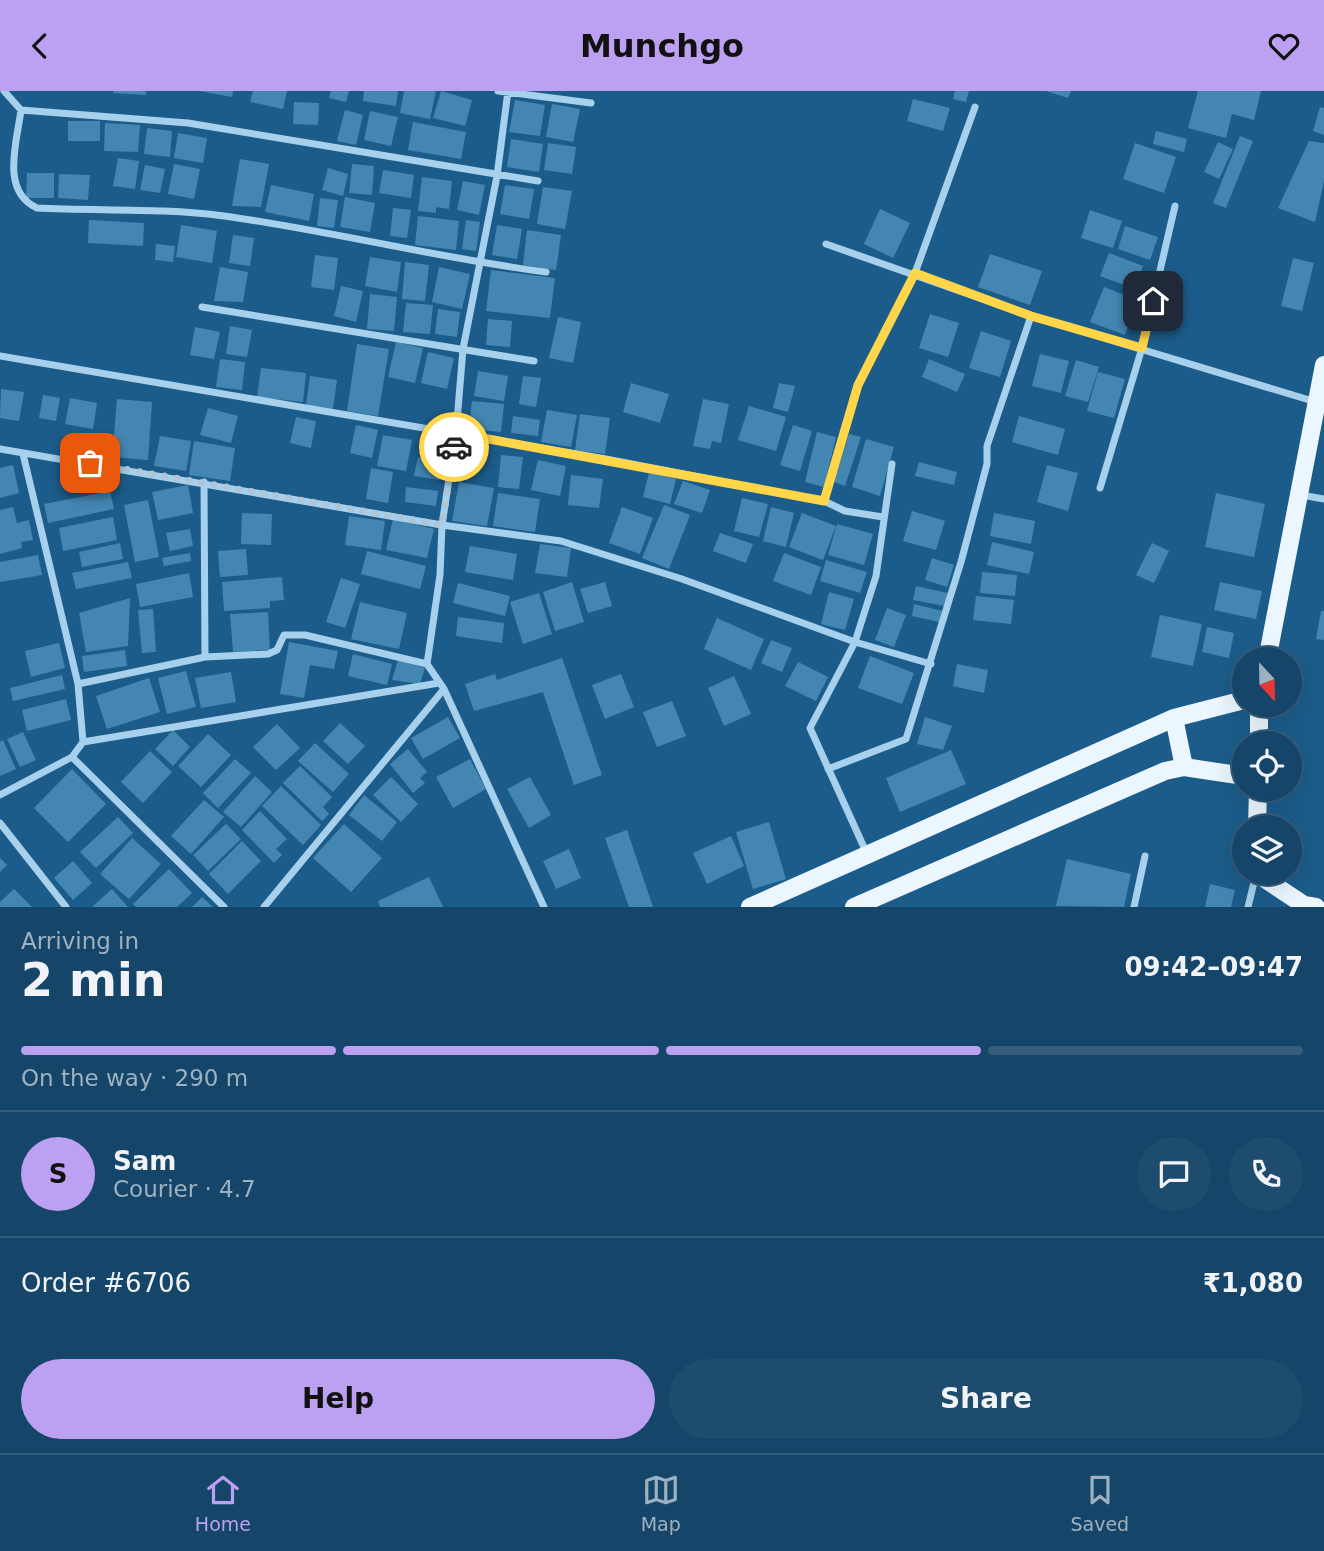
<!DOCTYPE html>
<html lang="en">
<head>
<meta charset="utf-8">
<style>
	body { margin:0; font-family:"DejaVu Sans",sans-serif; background:#1e4c6e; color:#f1f3f6; height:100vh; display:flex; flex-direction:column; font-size:26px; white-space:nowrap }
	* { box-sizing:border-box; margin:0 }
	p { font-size:23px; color:#9db1c0 }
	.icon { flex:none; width:38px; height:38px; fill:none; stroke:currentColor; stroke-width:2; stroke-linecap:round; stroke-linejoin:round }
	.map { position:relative; height:816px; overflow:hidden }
	.panel { display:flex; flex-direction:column; background:#154568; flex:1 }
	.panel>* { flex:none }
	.needle { width:46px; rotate:158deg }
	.tools { position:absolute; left:1232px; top:556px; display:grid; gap:14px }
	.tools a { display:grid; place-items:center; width:70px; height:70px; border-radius:50%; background:#154568; box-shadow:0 7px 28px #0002,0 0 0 2px #345d7c; font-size:35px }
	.pin { position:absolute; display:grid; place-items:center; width:60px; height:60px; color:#fff; margin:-30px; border-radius:14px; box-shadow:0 4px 10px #0006 }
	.courier { position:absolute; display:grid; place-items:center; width:70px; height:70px; margin:-35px; border:5px solid #ffd54a; border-radius:50%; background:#fff; color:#222; box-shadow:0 2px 9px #0007 }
	.summary em { font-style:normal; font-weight:800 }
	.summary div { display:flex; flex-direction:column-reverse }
	.summary { display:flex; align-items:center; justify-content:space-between; height:119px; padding:0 21px }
	h1 { font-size:46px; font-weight:800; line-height:52px }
	.bar { display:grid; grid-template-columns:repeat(4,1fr); gap:10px 7px; align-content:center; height:84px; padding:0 21px }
	.bar i { height:9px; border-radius:5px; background:#345d7c }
	.bar .active { background:#bca0f2 }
	.bar p { grid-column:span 4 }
	.line { display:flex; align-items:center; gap:18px; padding:0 21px; border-top:2px solid #345d7c }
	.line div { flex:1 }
	.round { display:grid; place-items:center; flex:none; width:74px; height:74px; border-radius:37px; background:#1e4c6e }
	.cta { display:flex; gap:14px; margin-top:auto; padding:14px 21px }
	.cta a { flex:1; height:80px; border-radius:42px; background:#bca0f2; color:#111; font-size:28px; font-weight:800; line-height:80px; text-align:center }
	.cta a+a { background:#1e4c6e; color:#f1f3f6 }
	header { display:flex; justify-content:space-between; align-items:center; height:91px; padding:0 21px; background:#bca0f2; color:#111; font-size:32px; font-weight:800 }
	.tabs { display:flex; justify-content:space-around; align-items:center; height:98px; border-top:2px solid #345d7c; background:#154568; font-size:19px; color:#9db1c0 }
	.tabs a { display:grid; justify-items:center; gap:4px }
	.tabs .active { color:#bca0f2 }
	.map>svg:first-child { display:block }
</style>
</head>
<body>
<header><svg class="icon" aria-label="back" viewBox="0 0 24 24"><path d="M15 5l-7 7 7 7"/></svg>Munchgo<svg class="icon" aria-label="heart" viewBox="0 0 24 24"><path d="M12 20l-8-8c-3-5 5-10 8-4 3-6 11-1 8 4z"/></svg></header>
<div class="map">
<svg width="1324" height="816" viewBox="0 0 1324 816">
	<rect width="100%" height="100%" fill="#1c5c8a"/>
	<!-- building -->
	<path fill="#4486b2" d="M114,0H146V4L113,2Z
		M200,0H233L232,6Z
		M253,0H287L283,18L250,11Z
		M331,0H349L346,11L329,7Z
		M364,0H398L396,15L363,10Z
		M404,0H436L430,28L400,22Z
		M441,0L472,9L465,35L433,27Z
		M955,0H969L966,11L953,8Z
		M1046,0H1071L1068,7Z
		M1198,0H1261L1254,29L1232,23L1226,47L1188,37Z
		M913,8L950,17L943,40L907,30Z
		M515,9L545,14L540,45L509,41Z
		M294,11L319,12L318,34L293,33Z
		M552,13L580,18L573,51L546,46Z
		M1320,16L1324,17V44L1313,40Z
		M345,19L363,24L356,54L337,50Z
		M370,20L398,26L391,55L364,49Z
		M68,30H100V50H68Z
		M413,31L466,41L461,68L408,59Z
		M105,32L140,34L138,61L104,60Z
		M147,37L172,40L170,66L144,63Z
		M1156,40L1187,48L1184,61L1153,53Z
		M178,42L207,47L203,72L174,67Z
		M1240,45L1253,50L1226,117L1213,112Z
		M511,48L543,53L539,81L507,76Z
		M1309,50L1324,52V90L1315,131L1278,117Z
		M1218,51L1233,58L1219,88L1204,81Z
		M548,52L576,56L572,83L544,79Z
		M1135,52L1176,66L1164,102L1123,88Z
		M118,67L139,70L135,98L113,95Z
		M240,68L269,73L261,116L232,115Z
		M174,73L200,78L194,108L168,103Z
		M352,73L374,75L372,104L349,102Z
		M145,74L165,78L160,102L140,99Z
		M328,77L348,83L343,105L322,99Z
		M383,79L414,84L411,107L379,102Z
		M27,82H54V107H26Z
		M59,83L90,84L88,109L58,107Z
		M422,86L452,90L449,118L436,116V122L418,120Z
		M463,90L485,94L479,124L457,119Z
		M271,94L314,103L309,130L265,121Z
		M505,94L534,98L529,128L500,123Z
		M543,96L572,100L565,138L537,133Z
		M345,106L375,112L370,141L340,136Z
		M320,107L338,109L334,137L317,135Z
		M393,117L411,119L407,147L390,145Z
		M880,118L910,132L893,167L864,153Z
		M1090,119L1122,130L1113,157L1081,147Z
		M418,125L459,130L456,159L415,154Z
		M89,129L144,132L143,155L88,152Z
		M466,129L480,131L476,160L462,158Z
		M181,134L217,140L212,172L176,166Z
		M497,134L522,138L517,168L492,164Z
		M1125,135L1158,146L1150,169L1118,158Z
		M527,139L561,144L556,179L523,174Z
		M233,144L254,147L250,175L229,172Z
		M156,153L175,155L173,171L155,169Z
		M1109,162L1143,175L1135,198L1100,185Z
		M990,163L1042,180L1030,214L978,196Z
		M315,164L338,167L334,199L311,196Z
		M370,166L401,171L397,201L365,195Z
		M1293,167L1314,172L1302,220L1281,215Z
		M405,171L429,174L425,210L402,208Z
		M220,176L248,181L243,211L214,210Z
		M439,176L470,183L462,218L432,211Z
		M491,179L555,187L550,227L486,220Z
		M341,195L363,200L356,231L334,225Z
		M1104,196L1138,209L1125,244L1090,231Z
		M370,203L397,206L394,240L367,238Z
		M406,212L433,214L430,243L403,241Z
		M438,218L460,221L457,246L435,243Z
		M930,223L959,232L948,266L919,257Z
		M558,226L581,231L573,272L549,267Z
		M488,228L512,230L510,256L486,254Z
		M230,235L252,239L247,266L226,263Z
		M195,236L220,241L214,268L190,264Z
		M981,240L1011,250L1000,286L969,277Z
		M396,251L423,257L415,292L388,286Z
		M357,253L389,258L378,325L347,320Z
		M428,261L454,267L447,298L421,292Z
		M1040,263L1069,270L1061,302L1032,295Z
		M220,268L245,271L242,299L216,296Z
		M929,268L965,283L957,301L922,286Z
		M1076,269L1099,276L1088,311L1065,305Z
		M261,277L306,282L303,311L257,306Z
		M478,280L508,285L504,310L474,305Z
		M1098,281L1125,288L1114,327L1087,320Z
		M310,285L337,289L333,318L306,314Z
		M523,285L541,287L536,316L519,313Z
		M631,292L669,303L660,332L623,321Z
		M779,292L795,295L788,321L773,317Z
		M1,298L24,301L19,330L0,327Z
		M43,304L60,307L56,330L39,327Z
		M70,307L97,312L93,338L65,333Z
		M117,308L152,311L148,369L112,366Z
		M703,308L729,313L721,352L712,350L710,358L693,355Z
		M472,310L504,313L501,341L469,338Z
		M749,315L786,326L776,360L738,349Z
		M208,317L238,325L231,352L200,344Z
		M547,319L577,324L571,356L541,351Z
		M580,323L610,327L605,363L575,359Z
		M513,325L540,329L538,345L511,342Z
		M1019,325L1065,338L1058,364L1012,351Z
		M296,326L316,330L311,357L290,352Z
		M356,334L378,339L372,367L350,362Z
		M793,334L812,340L800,380L780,374Z
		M817,341L836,346L824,396L805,391Z
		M849,343L861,346L845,395L834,391Z
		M383,344L412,349L406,380L377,375Z
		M160,345L191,350L186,380L154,375Z
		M866,348L894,356L880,405L852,396Z
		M194,350L235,357L230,390L189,384Z
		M501,364L523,366L519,398L498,396Z
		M418,366L442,370L439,389L414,385Z
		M538,369L566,375L560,405L531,399Z
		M919,371L957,381L954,394L915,385Z
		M13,374L19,402L0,407V377Z
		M1047,374L1078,382L1068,420L1037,411Z
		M371,377L393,381L388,412L366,408Z
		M649,382L676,388L670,413L643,406Z
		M571,384L603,388L599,417L568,414Z
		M683,390L710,399L702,422L674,413Z
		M459,391L494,397L487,435L452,430Z
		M188,394L193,422L158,429L152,401Z
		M406,396L438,400L436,415L405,411Z
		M110,400L114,418L48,432L44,413Z
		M498,402L540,408L535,441L493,435Z
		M1216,402L1265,413L1254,466L1205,456Z
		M742,407L768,413L759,446L734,440Z
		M148,409L159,466L135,471L124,414Z
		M664,414L690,424L669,478L642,467Z
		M13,416L17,432L29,429L33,449L21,451L22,457L0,463V419Z
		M622,416L653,427L640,463L609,452Z
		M771,416L794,422L786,456L763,450Z
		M912,420L945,430L936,459L903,450Z
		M242,422L272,423L271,454L241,453Z
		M802,422L836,435L823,469L789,456Z
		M994,422L1035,430L1031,453L990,445Z
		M349,425L385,430L381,459L345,454Z
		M113,426L117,449L63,460L59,437Z
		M393,428L434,438L427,467L386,459Z
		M837,433L873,443L864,474L828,464Z
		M190,438L193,455L170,460L166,442Z
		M720,442L753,453L746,472L713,460Z
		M992,451L1034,461L1029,483L987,474Z
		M120,452L123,468L82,476L79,461Z
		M1152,452L1169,460L1154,492L1136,484Z
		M540,453L571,457L567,486L535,482Z
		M470,455L517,463L513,489L465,481Z
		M246,458L248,484L220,486L218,460Z
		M367,460L426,475L420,498L361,483Z
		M190,462L191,470L164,475L162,467Z
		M784,462L821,476L811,504L773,490Z
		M38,464L42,484L0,491V471Z
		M932,467L954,474L947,496L925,489Z
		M826,469L867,481L860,502L820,490Z
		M128,471L132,487L76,498L72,482Z
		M982,481L1017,484L1015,505L980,502Z
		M189,482L193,506L140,516L136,493Z
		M282,486L284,509L270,510V517L224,520L222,491Z
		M341,487L360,493L345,537L326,531Z
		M572,491L584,531L555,540L543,501Z
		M605,491L612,515L588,522L580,498Z
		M1220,491L1262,500L1256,528L1214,519Z
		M458,492L510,505L505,525L453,512Z
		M916,495L948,502L945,515L913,509Z
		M829,501L854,508L845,539L821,533Z
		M539,502L552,543L523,553L510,511Z
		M976,505L1014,509L1011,533L973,529Z
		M130,507L128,555L86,561L79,522Z
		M360,511L407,522L399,558L351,548Z
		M914,513L942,520L939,531L912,525Z
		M887,517L906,524L894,556L875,549Z
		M153,518L156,561L142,562L138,519Z
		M1321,520H1324V549L1316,548Z
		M268,521L270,559L233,561L230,523Z
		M1160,524L1202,533L1193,575L1151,566Z
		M458,526L504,532L502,552L456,545Z
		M717,527L764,548L751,579L704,558Z
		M1207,536L1234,542L1229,567L1202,561Z
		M771,549L792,557L782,581L761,572Z
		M289,551L338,560L334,578L310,574L304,607L280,603Z
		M59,552L65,577L31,586L25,560Z
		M125,559L127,575L84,581L82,565Z
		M353,563L392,573L387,594L348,585Z
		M870,565L914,582L902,613L858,597Z
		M562,567L602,684L574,694L543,601L474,620L465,593L495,583L497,589Z
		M398,569L425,577L420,593L392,589Z
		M798,571L828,586L816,610L785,595Z
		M957,573L988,579L984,602L953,595Z
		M186,580L196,616L167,623L158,587Z
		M231,581L236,611L201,617L195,587Z
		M621,583L634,616L605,628L592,594Z
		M62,584L65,598L13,610L10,597Z
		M734,585L751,623L724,635L708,597Z
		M149,587L160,621L107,638L96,605Z
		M66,608L71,629L27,640L22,619Z
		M672,610L686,645L657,656L643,621Z
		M448,626L460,647L423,668L411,647Z
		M925,626L952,635L943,659L917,653Z
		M340,632L365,655L348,673L323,650Z
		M277,633L300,657L276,679L253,656Z
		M173,639L190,656L173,675L155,658Z
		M23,641L36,669L20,676L7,648Z
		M208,643L231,664L201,696L178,675Z
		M3,649L16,678L0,685V651Z
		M315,652L349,683L333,701L298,670Z
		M408,658L427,681L420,687L425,692L413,702L390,673Z
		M951,659L966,693L900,721L886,687Z
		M150,660L172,681L143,712L121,691Z
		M235,668L251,682L218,717L203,702Z
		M470,668L486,698L453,717L436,686Z
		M300,675L332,706L323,716L329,723L322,730L283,692Z
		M72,678L106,713L68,751L34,717Z
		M255,685L272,701L241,736L223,721Z
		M391,686L418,713L401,731L373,704Z
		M530,686L551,724L529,737L507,698Z
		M281,695L321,734L303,754L262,715Z
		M364,704L397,731L382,750L349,724Z
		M204,709L224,726L191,763L171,745Z
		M260,720L287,748L276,758L282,764L274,772L242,739Z
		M118,726L133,742L96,777L80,761Z
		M769,731L786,788L753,798L736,741Z
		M226,733L241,748L208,780L193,764Z
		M344,733L382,767L351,801L313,767Z
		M627,739L653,816H629L605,747Z
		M731,745L744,775L707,793L693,762Z
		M132,747L161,773L129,808L100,783Z
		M242,750L261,770L228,803L209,783Z
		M569,758L581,787L556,798L543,770Z
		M0,767L7,774L0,781Z
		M1067,768L1131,783L1124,816L1056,815Z
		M73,770L92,792L73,809L54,787Z
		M169,778L192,802L177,816H136L133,813Z
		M429,786L443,816H380L378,810Z
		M1210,793L1235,799L1231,816H1205Z
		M14,798L32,816H0V811Z
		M112,798L128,816H92Z
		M202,806L213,816H192Z"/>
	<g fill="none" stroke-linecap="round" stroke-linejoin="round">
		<!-- minor -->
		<path stroke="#a6d0ec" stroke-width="7" d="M4,0L21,19L188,32L538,90
			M498,0L591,12
			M508,0L497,85L463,258L456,342L442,434L440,484L427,573L444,598L544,816
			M21,19C17,51 0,100 37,117C99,120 163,117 224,125C332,140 438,167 546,181
			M826,153L1031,225L1316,311
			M202,216L534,270
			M0,265L606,368L824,410L845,420L883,426
			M0,358L442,434L561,450L682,488L855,551L931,573
			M23,363L78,593L83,651
			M204,391L205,566
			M1100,397L1142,257L1175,115
			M1301,404L1324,408
			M824,410L858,294L915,182L975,16
			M78,593L205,566L268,563L277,559L284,544H305L427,573
			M72,666L83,651L439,592
			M828,678L906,648L961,471L987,373V355L1031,225
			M0,704L72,666L224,816
			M0,732L66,816
			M867,763L810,637L855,551L876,485L892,373
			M264,816L444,598
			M1134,816L1145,765
			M1248,816L1256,783"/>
		<!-- primary -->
		<path stroke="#ecf6ff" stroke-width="18" d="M1267,569L1324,274
			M1174,627L1184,676
			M1259,653V614
			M1257,737L1258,698
			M1256,782L1304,814L1316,816
			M750,816L1174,627L1244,609
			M854,816L1165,680L1184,676L1244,685"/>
	</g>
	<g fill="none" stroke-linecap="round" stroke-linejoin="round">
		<!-- done -->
		<path stroke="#b0c6d6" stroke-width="7" stroke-dasharray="0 12.6" d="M90,372L442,434L454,356"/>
		<!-- route -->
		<path stroke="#ffd54a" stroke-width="9" d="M454,356L456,342L824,410L858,294L915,182L1031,225L1142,257L1153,210"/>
	</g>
</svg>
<div class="tools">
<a><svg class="needle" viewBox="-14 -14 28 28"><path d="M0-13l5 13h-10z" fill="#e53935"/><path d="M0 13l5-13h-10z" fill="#9db1c0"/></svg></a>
<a><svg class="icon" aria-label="locate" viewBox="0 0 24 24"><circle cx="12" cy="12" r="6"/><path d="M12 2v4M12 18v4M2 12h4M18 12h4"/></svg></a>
<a><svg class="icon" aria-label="layers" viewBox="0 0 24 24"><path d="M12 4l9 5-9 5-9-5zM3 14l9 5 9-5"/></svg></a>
</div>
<div class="pin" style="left:90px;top:372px;background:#ea580c"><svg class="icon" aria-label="bag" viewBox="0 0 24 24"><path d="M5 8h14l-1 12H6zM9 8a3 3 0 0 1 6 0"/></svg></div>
<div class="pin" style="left:1153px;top:210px;background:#1f2937"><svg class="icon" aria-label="home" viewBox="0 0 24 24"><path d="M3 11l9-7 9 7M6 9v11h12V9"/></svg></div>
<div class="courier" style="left:454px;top:356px"><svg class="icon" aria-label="car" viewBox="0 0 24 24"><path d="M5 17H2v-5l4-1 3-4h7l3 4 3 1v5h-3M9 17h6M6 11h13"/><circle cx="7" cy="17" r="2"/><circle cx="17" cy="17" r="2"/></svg></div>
</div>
<section class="panel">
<div class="summary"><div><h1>2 min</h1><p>Arriving in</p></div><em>09:42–09:47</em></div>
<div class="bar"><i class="active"></i><i class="active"></i><i class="active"></i><i></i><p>On the way · 290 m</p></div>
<div class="line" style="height:126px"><b class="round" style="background:#bca0f2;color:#111">S</b><div><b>Sam</b><p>Courier · 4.7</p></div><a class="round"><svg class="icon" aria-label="chat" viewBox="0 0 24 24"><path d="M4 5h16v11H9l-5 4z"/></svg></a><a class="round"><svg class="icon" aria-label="phone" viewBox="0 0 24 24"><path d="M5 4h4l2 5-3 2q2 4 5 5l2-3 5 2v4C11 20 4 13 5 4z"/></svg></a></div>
<div class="line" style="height:91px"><div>Order #6706</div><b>₹1,080</b></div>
<div class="cta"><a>Help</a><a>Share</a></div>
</section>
<nav class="tabs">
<a class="active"><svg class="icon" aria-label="home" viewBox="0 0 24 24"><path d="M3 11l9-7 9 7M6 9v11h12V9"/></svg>Home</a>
<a><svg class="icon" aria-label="map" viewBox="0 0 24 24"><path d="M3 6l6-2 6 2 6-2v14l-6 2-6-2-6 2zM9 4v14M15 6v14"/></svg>Map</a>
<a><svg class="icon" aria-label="saved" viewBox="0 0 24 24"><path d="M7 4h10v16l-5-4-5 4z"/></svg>Saved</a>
</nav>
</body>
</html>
